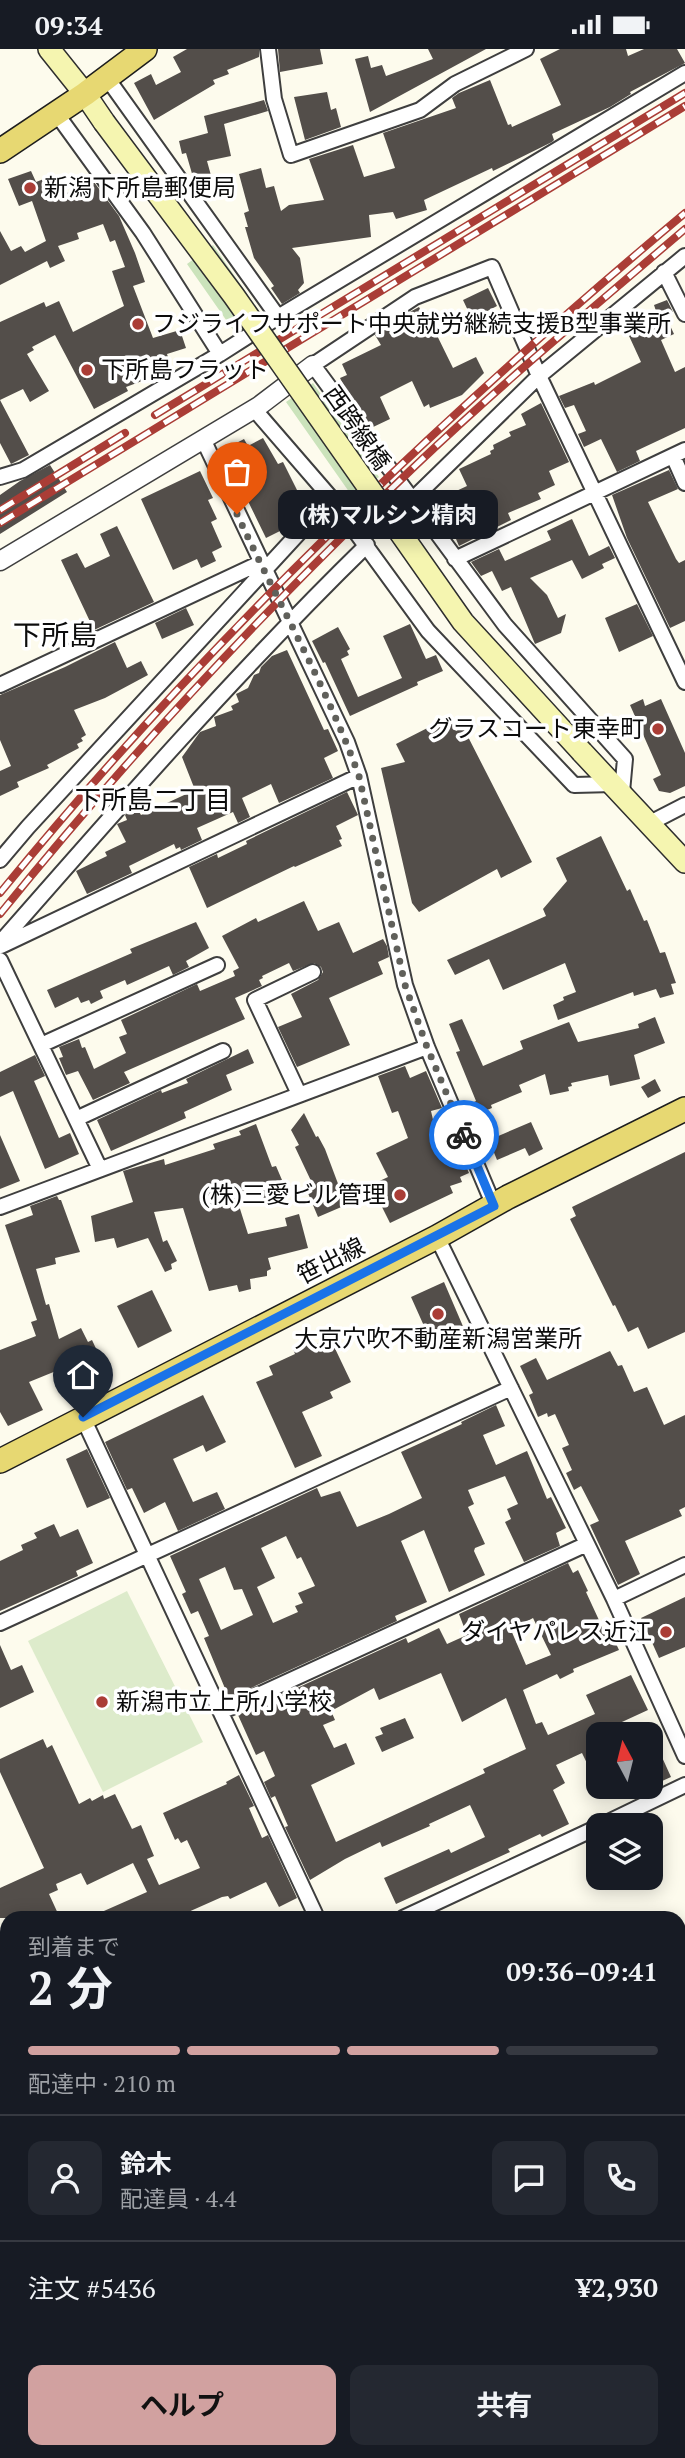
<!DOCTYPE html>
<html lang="ja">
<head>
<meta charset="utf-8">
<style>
	body { margin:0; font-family:"PT Serif","Noto Sans JP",serif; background:#242831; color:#f1f3f6; height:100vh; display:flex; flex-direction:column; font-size:26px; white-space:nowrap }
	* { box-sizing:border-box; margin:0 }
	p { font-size:23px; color:#9ea1a6 }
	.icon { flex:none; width:38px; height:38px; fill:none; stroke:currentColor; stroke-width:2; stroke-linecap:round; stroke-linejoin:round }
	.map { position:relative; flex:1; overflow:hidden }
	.side { position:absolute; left:0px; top:1862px; width:686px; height:548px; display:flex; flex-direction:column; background:#171b24; border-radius:21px 21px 0 0; box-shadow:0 4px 18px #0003 }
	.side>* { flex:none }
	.needle { width:46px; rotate:353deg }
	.buttons { position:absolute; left:586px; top:1673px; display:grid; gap:14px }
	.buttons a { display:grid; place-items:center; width:77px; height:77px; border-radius:14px; background:#171b24; box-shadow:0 4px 18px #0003; font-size:35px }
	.pin { position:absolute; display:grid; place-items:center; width:60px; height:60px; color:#fff; margin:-72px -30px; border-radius:50% 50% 50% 0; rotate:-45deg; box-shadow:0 0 7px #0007 }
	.pin .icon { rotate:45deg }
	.courier { position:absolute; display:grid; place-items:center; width:70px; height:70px; margin:-35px; border:5px solid #1a73e8; border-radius:50%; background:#fff; color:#222; box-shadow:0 2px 9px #0007 }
	.bubble { position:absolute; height:49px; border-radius:14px; background:#171b24; box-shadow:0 4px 18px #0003; font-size:23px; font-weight:700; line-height:49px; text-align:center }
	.overview em { font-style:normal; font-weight:700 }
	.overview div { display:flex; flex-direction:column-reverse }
	.overview { display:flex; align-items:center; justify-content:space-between; height:119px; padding:0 28px }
	h1 { font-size:46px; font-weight:700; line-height:52px }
	.bar { display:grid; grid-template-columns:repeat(4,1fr); gap:10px 7px; align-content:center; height:84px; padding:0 28px }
	.bar i { height:9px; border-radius:5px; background:#363941 }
	.bar .on { background:#d1a1a0 }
	.bar p { grid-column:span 4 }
	.line { display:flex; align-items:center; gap:18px; padding:0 28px; border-top:2px solid #363941 }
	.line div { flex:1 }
	.round { display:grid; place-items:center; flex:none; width:74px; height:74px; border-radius:14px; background:#242831 }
	.primary-button { display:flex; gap:14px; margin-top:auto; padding:14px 28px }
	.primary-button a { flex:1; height:80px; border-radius:14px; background:#d1a1a0; color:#111; font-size:28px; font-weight:700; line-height:80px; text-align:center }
	.primary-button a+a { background:#242831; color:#f1f3f6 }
	.status { display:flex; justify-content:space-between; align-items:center; height:49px; padding:0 35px; background:#171b24; direction:ltr }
	.status svg { height:19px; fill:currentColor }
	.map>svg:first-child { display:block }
</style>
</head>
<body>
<div class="status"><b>09:34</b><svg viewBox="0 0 49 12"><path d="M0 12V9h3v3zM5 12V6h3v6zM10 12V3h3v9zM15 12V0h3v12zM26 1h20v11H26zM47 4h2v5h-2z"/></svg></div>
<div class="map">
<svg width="685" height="2409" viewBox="0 0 685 2409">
	<rect width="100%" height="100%" fill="#fdfbed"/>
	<!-- green -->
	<path fill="#cbe3bb" d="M213,196L264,269L238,288L187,215Z
		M313,334L379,428L352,447L286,353Z"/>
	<!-- pitch -->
	<path fill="#ddebcb" d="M127,1542L203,1693L103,1743L28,1592Z"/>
	<!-- building -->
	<path fill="#534e4a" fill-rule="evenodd" d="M187,0H259V8L227,21L229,25L213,31L215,35L154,71L134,34L151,25L156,36L181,23L173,8Z
		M278,0H320L323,15L280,23Z
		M428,0H486L370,63L355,10L368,7L371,19L382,16L386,27L433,10Z
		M560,0H626L628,7L644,0H677L685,14L630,43L631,45L610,58L552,85L554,91L552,93L493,122L492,119L424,151L427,161L396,170L393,163L369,166L371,188L292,199L300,209L304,234L298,241L300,244L282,255L271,239L274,237L254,209L245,178H248L244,164L249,162L239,125L261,119L266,139L274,137L281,162L289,156L324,151L309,110L353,96L364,128L395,119L383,84L456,59L452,49L459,44L490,31L508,76L511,75L512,78L561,56L540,10Z
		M327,43L331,61L336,59L341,78L305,91L294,48Z
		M264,51L268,62L224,75L231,107L207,112L215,141L202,144L199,135H195L186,104L182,105L179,92L208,84L204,67Z
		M31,122L36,133L49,128L57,148L94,133L119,167L135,204L145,233L133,237L153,289L180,281L186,299L167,305L168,308L138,323L142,332L126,338L128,342L94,360L55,286L32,298L34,301L27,305L49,342L30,353L23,340L0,351L29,406L11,415L0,394V273L44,253L46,258L59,252L73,283L124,257L112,222L125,218L115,191L110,193L103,175L77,184L79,190L58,197L65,212L50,219L47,212L0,236V182L11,202L21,197L25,203L46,192L32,152L19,157L8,130Z
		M488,239L497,257L472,270L463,251Z
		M667,251L673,263L665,266L674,285L661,291L675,323L685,318V379L636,402L640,412L617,423L601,390L584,398L578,385L586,382L574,356L565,359L559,347L594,333L595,336L641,313L624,276L656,262L654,256Z
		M419,258L423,266L426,264L453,319L476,308L484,324L462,346L430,359L429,355L424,358L412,332L380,348L390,370L371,379L355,351H351L340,329L347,326L342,315L381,296L375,286L408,269L406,265Z
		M541,354L569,413L549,422L555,436L538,444L541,450L508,464L511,471L459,497L439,450L467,437L459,420L491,405L490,402L494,400L493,396L511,387L509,383L526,376L521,365Z
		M263,389L278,415L283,413L307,461L285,477L286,479L266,489L223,401L244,390L248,397Z
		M50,416L67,443L0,485V446L20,432Z
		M669,421L678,440L648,453L676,510L679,514L685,511V572L670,579L627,489L612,446Z
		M200,422L213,449L208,451L217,470L211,473L222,498L212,503L216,512L201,519L197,510L173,521L141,450Z
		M572,470L589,507L609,497L615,509L602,515L604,519L582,530L572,511L530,529L547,546L558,569L566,565L561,584L535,595L511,538L502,542L492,522L481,527L471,513L499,500L505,512L551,491L547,482Z
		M117,477L154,553L94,581L61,511L77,504L85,519L110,507L100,485Z
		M637,555L653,587L619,603L605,569Z
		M186,559L194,576L162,590L155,574Z
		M410,575L426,610L436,606L443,622L417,633L418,636L350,667L325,613L323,614L312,592L338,578L350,600L347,602L349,606L341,610L358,648L402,629L383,587Z
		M115,593L127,619L141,612L148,626L105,649L74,661L86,686L81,689L83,692L77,695L79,699L47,716L49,719L17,733L19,738L0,747V722L11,717L0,691V646L65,618Z
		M287,601L324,681L328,680L338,702L324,709L333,729L279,754L271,735L242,749L250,768L238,774L233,763L197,779L202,791L181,801L180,798L176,800L174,795L129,817L132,824L87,845L76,822L107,807L105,803L126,793L117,775L127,771L125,766L135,756L141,766L195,741L182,708L200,683L216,677L214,668L233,661L231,657L239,653L236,645L248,639L254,626L259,624L261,618L272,607Z
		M643,650L645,657L661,650L685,704V737L670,744L659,742L653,730L661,726L630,656Z
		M449,668L456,682L463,678L532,813L501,829L497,820L419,863L412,854L381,719L405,713L396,695Z
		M347,743L358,766L336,777L342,790L339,791L342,797L295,818L294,817L207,859L189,818L217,805L218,809L247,795L246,792Z
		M601,787L627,842L630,840L644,872L647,871L660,904L665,903L676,934L671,935L674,945L660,949L656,940L634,947L633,943L558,971L553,956L564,951L563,948L576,943L565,914L503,941L489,910L455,926L447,911L546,867L543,860L567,832L556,809Z
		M304,852L318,882L339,873L353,904L383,890L387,897L389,908L378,913L383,925L329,949L350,996L297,1018L278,978L302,968L291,945L318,931L323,923L321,918L314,914L293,922L289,914L262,927L263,929L259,931L262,937L235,949L245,970L124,1023L130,1034L93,1051L78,1022L66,1026L59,1009L63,1008L59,998L79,990L82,999L85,998L94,1020L126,1004L119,988L127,985L121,971L197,935L200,942L235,927L233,922L239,919L222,887L256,869L258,873Z
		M196,873L209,899L186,912L189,918L173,926L169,917L127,936L125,931L100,942L103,949L91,955L89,951L81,954L78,948L55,959L47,941L132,904L130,900Z
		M655,968L665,994L634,1006L640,1030L610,1037L608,1026L571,1034L572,1037L568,1038L569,1042L550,1046L545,1025L519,1036L522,1043L491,1056L492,1059L477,1065L472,1054L476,1052L456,1003L460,1002L449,975L462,970L483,1017L523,1000L520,992L569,973L578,993L639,979L638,975Z
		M248,1000L254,1014L226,1026L232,1041L184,1063L186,1069L111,1102L97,1071L161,1041L162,1044L188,1034L186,1030Z
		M35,1006L45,1027L34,1032L59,1089L70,1084L79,1105L45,1120L13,1042L0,1048V1023Z
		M405,1017L410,1029L426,1022L442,1059L431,1062L434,1075L451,1114L463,1110L469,1124L460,1128L462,1133L450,1137L453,1144L390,1174L371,1136L388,1128L376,1104L408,1089L398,1062L392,1064L378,1027Z
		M655,1030L661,1042L648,1049L641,1038Z
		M304,1064L316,1088L318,1087L325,1100L346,1156L318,1168L305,1137L312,1134L295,1098L299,1096L291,1081Z
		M531,1073L543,1100L529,1107L525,1099L497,1111L489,1091Z
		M256,1075L272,1118L276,1117L282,1131L275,1148L263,1152L234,1141L248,1185L287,1177L285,1169L299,1165L308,1199L268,1209L271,1220L267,1222V1227L250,1230L251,1240L239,1243L237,1236L209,1242L183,1159L154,1163L163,1193L167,1191L177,1212L171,1215L172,1220L165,1223L148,1189L117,1199L114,1189L95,1193L91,1167L133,1153L123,1122L164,1110L165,1116L215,1100L213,1095L241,1086L239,1082Z
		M0,1086L20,1132L0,1140Z
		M685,1103V1283L648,1300L638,1278L628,1283L615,1256L613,1257L570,1170L576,1167L572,1158Z
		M57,1147L59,1151H61L80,1203L55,1209L56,1215L36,1220L46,1256L49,1255L59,1290L81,1279L88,1293L92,1291L99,1306L103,1304L111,1320L66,1344L56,1322L29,1333L43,1361L8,1377L0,1363V1301L36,1287L31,1273L37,1271L5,1176L33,1166L30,1157Z
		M444,1233L465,1282L433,1297L411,1248Z
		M152,1241L172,1282L138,1299L117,1257Z
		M330,1289L351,1333L330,1343L333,1349L302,1363L322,1407L295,1419L256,1333L273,1326L269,1317L295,1305L293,1300L308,1294L310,1298Z
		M610,1302L618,1317L622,1316L634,1343L647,1338L664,1376L685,1366V1458L679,1461L682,1467L625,1492L640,1525L618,1536L590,1476L599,1472L581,1437L574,1441L566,1424L572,1421L562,1399L569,1396L555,1365L548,1368L547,1364L538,1368L529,1346L533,1344L520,1317L536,1309L547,1331Z
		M203,1346L226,1393L206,1403L203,1396L173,1410L193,1453L217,1443L225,1460L178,1482L165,1453L144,1464L132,1439L127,1441L105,1393Z
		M496,1356L505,1377L483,1386L496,1416L527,1402L547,1450L551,1448L566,1479L556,1484L560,1497L524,1513L505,1473L511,1470L507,1460L518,1455L505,1427L468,1441L474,1455L468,1458L485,1495L475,1499L474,1502L485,1526L449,1543L424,1481L401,1492L427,1553L395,1567L397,1572L229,1649L204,1589L209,1587L198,1562L191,1565L182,1545L186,1543L170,1507L317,1439L321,1448L340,1442L357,1478L389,1465L422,1449L401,1403L462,1375L461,1373ZM286,1487L297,1510L301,1508L315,1537L298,1544L303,1554L295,1557L298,1563L273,1574L257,1538L275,1529L261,1499ZM225,1518L234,1541L242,1540L253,1566L221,1581L199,1530Z
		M87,1400L110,1449L87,1459L66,1410Z
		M54,1475L60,1488L78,1480L93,1514L76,1522L78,1527L0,1562V1512L23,1501L21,1496L37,1489L34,1484Z
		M568,1514L573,1524L578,1521L588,1542L586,1543L604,1582L609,1580L619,1601L573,1620L574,1623L560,1630L557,1625L523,1641L536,1675L542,1673L548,1686L595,1665L586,1646L631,1626L648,1661L598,1684V1737L582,1704L556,1716L565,1734L553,1741L569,1775L542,1788L540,1785L508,1800L510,1803L396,1855L384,1829L449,1800L451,1804L485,1788L470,1756L429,1775L430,1777L382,1798L380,1793L345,1810L310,1831L285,1778L288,1777L275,1747L271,1749L264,1733L275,1727L264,1702L256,1706L238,1666L406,1589L408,1594L439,1579L447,1595L467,1586L459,1565ZM533,1569L551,1606L526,1616L511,1581ZM441,1624L462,1673L506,1649L526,1700L483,1720L485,1724L336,1793L311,1736L355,1715L346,1694L334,1699L323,1676L335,1671L331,1662L374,1639L379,1651Z
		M685,1548V1598L659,1609L641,1569Z
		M0,1596L11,1621L22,1616L34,1643L0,1659Z
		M405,1669L414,1689L382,1703L375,1688L383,1685L380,1679Z
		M651,1684L671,1728L651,1737Z
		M43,1690L47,1699L52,1696L79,1755L90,1749L92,1752L103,1746L104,1750L115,1745L132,1780L141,1776L154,1807L147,1810L159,1836L200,1819L187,1791L181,1794L178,1789L175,1791L163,1764L227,1735L226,1733L239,1726L254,1757L249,1759L262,1789L268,1786L297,1849L279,1858L266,1833L230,1850L228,1847L222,1848L186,1864L188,1869H88L147,1843L133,1814L87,1836L81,1824L56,1835L58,1841L49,1845L60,1869H0V1839L44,1819L0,1723V1710Z"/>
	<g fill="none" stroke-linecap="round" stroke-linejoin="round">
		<defs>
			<path id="minor" d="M268,0L274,50L291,106L420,61L455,35L526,0
				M107,29L278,268
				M664,223L685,265
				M220,305L278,268L685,24
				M254,360L331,449L428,582L574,736L614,735
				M203,390L347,693L359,727L405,936L427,998L494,1157
				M673,407L685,434
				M0,428L23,421L220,305L143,184L56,64
				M411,452L539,327L685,207
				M455,510L685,401
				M0,636L260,514
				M622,743L625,710L505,576L313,316L415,248L492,218L539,327L685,633
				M650,774L685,756
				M0,811L28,778L331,449
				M0,894C119,758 238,622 367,496
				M1,897L359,727
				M0,911L100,1120
				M41,996L217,916
				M299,1045L255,951L313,923
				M76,1070L223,1002
				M0,1158L427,998
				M437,1188L614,1550L685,1707
				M83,1369L317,1869
				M614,1550L685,1516
				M0,1574L511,1339
				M221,1663L587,1495
				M602,1776L685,1736
				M403,1869L598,1778
				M0,2056L7,2053
				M0,2135L7,2150
				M679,2161L685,2158
				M128,2403L131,2409
				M568,2403L571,2409
				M159,2409L172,2403"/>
			<path id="tertiary" d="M0,512L259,357L313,316"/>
			<path id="secondary" d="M49,0L85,45L104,73
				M582,703L685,813"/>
			<path id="primary" d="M0,102L85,45L145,0
				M0,1412L437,1188L508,1148L685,1060"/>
		</defs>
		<!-- minor casing -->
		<use href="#minor" stroke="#3f3f3f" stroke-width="18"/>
		<!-- tertiary casing -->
		<use href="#tertiary" stroke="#3f3f3f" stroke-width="21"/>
		<!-- secondary casing -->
		<use href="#secondary" stroke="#2e2e2e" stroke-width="24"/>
		<!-- primary casing -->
		<use href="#primary" stroke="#1d1d1d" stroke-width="26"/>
		<!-- minor -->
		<use href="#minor" stroke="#fff" stroke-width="14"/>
		<!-- tertiary -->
		<use href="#tertiary" stroke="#fff" stroke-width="18"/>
		<!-- secondary -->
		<use href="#secondary" stroke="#f5f5b0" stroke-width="21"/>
		<!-- primary -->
		<use href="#primary" stroke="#e7d872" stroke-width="23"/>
		<defs>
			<path id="rail" d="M155,366L685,44
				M0,461L125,384
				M0,474L685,57
				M0,844C204,594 438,371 685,164
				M0,865C127,708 268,557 414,418C501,335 594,258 685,180"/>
		</defs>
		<!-- rail casing -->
		<use href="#rail" stroke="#aa3d36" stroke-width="8"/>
		<!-- rail -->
		<use href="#rail" stroke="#fff" stroke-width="5" stroke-dasharray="16" stroke-linecap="butt"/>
		<defs>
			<path id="secondary-bridge" d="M104,73L234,247L463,573L582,703"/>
		</defs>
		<!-- secondary-bridge casing -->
		<use href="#secondary-bridge" stroke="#2e2e2e" stroke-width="24" stroke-linecap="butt"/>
		<!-- secondary-bridge -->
		<use href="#secondary-bridge" stroke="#f5f5b0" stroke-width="21"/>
	</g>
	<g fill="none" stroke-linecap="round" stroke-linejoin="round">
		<!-- done -->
		<path stroke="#60605b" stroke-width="7" stroke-dasharray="0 12.6" d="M237,465C277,552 326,636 359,727L405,936L427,998L464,1086"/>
		<!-- route -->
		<path stroke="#1a73e8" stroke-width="9" d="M83,1368L494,1157L464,1086"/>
	</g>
	<!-- markers -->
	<g fill="#aa3d36" stroke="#fff" stroke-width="2.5">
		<circle cx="30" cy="139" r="7"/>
		<circle cx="138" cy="275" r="7"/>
		<circle cx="87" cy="321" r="7"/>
		<circle cx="658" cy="680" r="7"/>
		<circle cx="400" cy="1146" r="7"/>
		<circle cx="438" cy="1265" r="7"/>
		<circle cx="666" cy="1583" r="7"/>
		<circle cx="102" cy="1653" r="7"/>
	</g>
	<g text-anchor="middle" stroke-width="7" stroke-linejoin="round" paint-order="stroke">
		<!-- poi labels -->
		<g font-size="24" fill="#0c0c0c" stroke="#fff" text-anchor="start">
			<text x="44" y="147">新潟下所島郵便局</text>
			<text x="152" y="283">フジライフサポート中央就労継続支援B型事業所</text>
			<text x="101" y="329">下所島フラット</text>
			<text x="644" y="688" text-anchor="end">グラスコート東幸町</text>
			<text x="386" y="1154" text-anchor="end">(株)三愛ビル管理</text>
			<text x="438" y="1298" text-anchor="middle">大京穴吹不動産新潟営業所</text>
			<text x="652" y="1591" text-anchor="end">ダイヤパレス近江</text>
			<text x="116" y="1661">新潟市立上所小学校</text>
		</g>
		<!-- street labels -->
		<g font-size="24" fill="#0c0c0c" stroke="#fff">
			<text transform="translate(357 379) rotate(55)" y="8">西跨線橋</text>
			<text transform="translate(331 1212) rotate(-27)" y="8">笹出線</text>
		</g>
		<!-- neighbourhood labels -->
		<g font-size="26" fill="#0c0c0c" stroke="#fff">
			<text x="153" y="760">下所島二丁目</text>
		</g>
		<!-- quarter labels -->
		<g font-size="28" fill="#0c0c0c" stroke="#fff">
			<text x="55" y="596">下所島</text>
		</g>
	</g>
</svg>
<div class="buttons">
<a><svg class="needle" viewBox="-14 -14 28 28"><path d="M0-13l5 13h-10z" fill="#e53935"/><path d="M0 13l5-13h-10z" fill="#9ea1a6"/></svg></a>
<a><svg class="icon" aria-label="layers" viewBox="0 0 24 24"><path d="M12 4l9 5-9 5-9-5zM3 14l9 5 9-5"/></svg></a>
</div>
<div class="pin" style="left:237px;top:465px;background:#ea580c"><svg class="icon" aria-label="bag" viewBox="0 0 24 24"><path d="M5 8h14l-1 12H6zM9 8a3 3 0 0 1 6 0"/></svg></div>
<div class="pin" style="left:83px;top:1368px;background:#1f2937"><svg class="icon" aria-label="home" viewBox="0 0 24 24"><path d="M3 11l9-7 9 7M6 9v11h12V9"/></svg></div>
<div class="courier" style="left:464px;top:1086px"><svg class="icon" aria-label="bike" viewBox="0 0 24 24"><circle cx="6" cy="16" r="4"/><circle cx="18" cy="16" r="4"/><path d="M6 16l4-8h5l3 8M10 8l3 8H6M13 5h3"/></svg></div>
<div class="bubble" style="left:278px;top:441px;width:220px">(株)マルシン精肉</div>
<section class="side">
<div class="overview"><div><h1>2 分</h1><p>到着まで</p></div><em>09:36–09:41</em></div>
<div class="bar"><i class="on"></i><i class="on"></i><i class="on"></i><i></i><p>配達中 · 210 m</p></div>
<div class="line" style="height:126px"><a class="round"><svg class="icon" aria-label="person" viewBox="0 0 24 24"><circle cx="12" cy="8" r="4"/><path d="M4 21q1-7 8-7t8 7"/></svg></a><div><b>鈴木</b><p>配達員 · 4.4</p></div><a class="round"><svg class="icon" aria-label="chat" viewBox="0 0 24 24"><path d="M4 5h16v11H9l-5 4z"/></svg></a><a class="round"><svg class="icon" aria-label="phone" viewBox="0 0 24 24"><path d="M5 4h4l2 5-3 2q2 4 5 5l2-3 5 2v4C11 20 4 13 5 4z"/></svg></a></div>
<div class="line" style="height:91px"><div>注文 #5436</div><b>¥2,930</b></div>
<div class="primary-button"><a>ヘルプ</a><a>共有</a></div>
</section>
</div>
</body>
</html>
